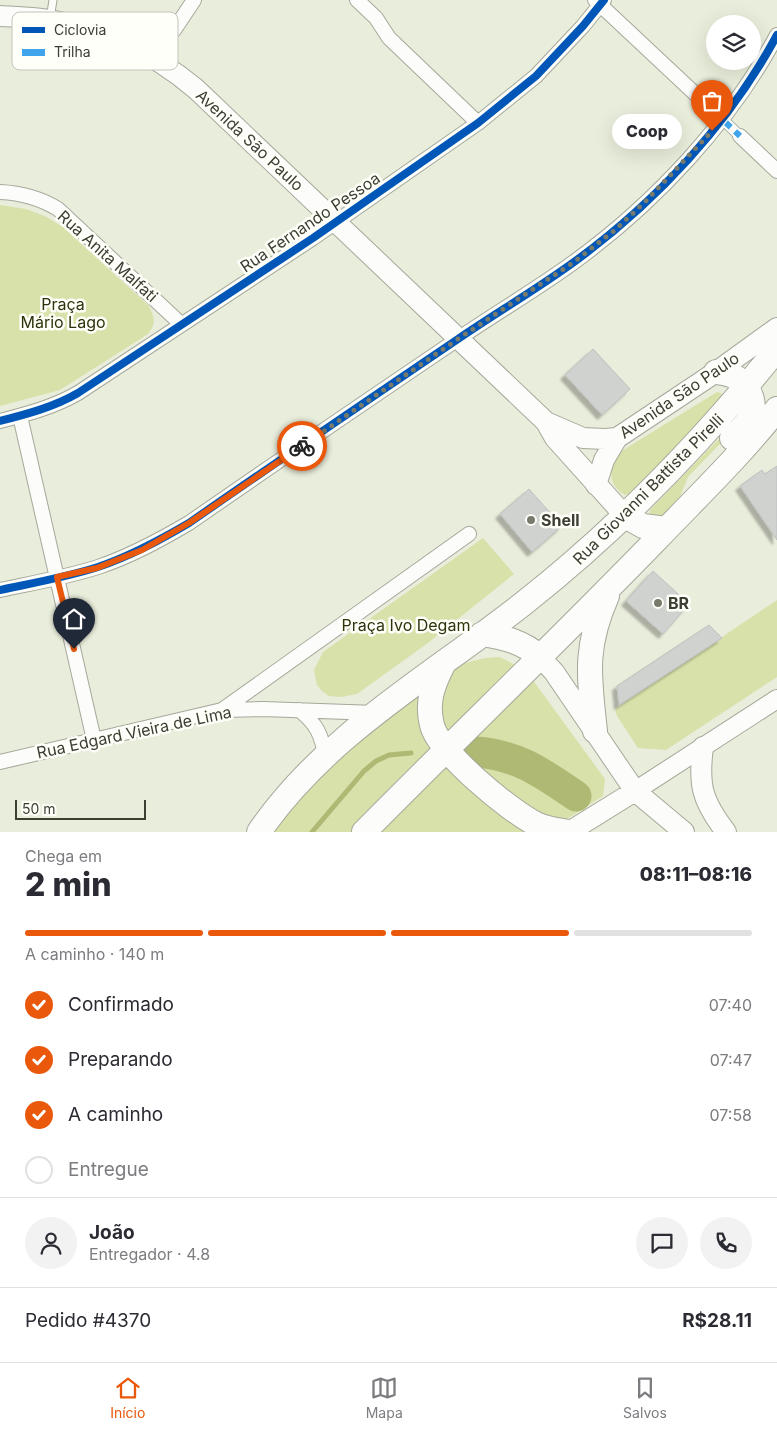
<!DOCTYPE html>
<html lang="pt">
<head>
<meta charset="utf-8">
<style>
	body { margin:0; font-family:Inter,sans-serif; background:#f2f2f3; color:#2b2b33; height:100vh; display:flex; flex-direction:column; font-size:19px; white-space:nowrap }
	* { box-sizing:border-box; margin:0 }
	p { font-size:16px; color:#7c7c81 }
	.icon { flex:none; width:28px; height:28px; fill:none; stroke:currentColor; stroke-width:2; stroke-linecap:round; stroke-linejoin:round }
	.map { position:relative; height:832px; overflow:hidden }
	.panel { display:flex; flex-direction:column; background:#fff; flex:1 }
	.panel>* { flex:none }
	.tools { position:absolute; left:706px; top:15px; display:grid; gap:10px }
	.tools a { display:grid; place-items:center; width:55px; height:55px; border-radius:50%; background:#fff; box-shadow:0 5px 20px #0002; font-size:25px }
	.scale { position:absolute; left:15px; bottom:12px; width:131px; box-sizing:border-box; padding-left:5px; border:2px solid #3b3e31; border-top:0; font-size:14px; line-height:18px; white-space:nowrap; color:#3b3e31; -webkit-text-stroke:4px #fdfff8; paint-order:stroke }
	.pin { position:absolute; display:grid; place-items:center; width:42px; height:42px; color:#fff; margin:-51px -21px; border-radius:50% 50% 50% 0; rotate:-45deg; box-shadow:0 0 5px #0007 }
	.pin .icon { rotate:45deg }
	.courier { position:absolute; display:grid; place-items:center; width:50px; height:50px; margin:-25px; border:4px solid #ea580c; border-radius:50%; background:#fff; color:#222; box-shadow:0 1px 6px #0007 }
	.bubble { position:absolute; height:35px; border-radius:18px; background:#fff; box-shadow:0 5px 20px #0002; font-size:16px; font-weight:800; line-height:35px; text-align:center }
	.overview em { font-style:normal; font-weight:800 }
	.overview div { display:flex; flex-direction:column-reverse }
	.overview { display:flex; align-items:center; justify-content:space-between; height:85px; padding:0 25px }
	h1 { font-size:32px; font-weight:800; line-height:38px }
	.bar { display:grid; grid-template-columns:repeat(4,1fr); gap:8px 5px; align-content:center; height:60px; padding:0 25px }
	.bar i { height:6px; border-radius:4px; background:#e1e1e2 }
	.bar .selected { background:#ea580c }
	.bar p { grid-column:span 4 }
	.line { display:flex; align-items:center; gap:12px; padding:0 25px; border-top:1px solid #e1e1e2 }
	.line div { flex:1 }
	.round { display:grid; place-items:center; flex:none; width:52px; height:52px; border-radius:26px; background:#f2f2f3 }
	ol { padding:0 25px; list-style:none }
	li { display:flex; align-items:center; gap:15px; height:55px }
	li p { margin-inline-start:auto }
	li .icon { padding:5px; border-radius:50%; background:#ea580c; color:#fff; stroke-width:4 }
	li:last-child { color:#7c7c81 }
	li i { width:28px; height:28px; border:2px solid #e1e1e2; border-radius:50% }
	.tabs { display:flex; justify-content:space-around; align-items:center; height:70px; border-top:1px solid #e1e1e2; background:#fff; font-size:14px; color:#7c7c81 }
	.tabs a { display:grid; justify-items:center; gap:2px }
	.tabs .selected { color:#ea580c }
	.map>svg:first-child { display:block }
</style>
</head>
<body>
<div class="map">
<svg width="777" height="832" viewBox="0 0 777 832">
	<defs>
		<filter id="shadow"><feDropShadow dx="-4.5" dy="4.5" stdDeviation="1" flood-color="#0004"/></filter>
	</defs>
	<rect width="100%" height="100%" fill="#e9eddb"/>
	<!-- green -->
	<path fill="#d8e1aa" d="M0,205L26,209L47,217L64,228L149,306C155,318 156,324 148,334L60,390L0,406Z
		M717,392L721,393L722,396L721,401L631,493L625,495C607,485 608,466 620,452Z
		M741,416L744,419L688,477L679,499L676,503L666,513L656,519L649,516L650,510Z
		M483,538L514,574L428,643L357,694L341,697L329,696L322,691L317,685L314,670L323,652Z
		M777,600V677L666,750L638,748L617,716L615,709Z
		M499,657C514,663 524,671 535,683L605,779L603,796L547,832H271L317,774L449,667L485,658Z"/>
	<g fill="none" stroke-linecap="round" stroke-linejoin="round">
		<!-- stream -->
		<path stroke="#afb974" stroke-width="5" d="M312,832L364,771L376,761L389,755L411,753"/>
		<!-- river -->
		<path stroke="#afb974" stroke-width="31" d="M476,752C518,755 542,773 576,796"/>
	</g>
	<!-- building -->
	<path fill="#cfd2cf" stroke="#bcc0be" filter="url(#shadow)" d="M593,349L630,389L602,415L565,375Z
		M777,466V540L740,486L762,470L765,474Z
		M529,489L562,526L532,552L500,514Z
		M653,571L689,604L663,634L626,601Z
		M709,625L722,638L619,705L617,686Z"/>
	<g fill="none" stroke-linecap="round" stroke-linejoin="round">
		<defs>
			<path id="service" d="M50,19L53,0"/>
			<path id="pedestrian" d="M157,60L174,30
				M722,119L740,136"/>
			<path id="minor" d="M357,0L376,18L389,38L478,123
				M595,0L722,119
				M174,30L194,0
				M740,136L777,171
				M0,192C22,193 40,198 58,209L181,324
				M20,416L94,740
				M0,421C27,414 54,407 78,393L313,238L478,123L536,76L583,26L604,0
				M0,590C33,583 67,577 98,567C131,556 160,540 189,523C278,461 368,400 458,339C496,313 537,289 574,262C655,203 730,123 777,35
				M222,710L469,534
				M299,710C316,723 322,735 325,756
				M0,762L222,710L263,709L376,713"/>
			<path id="tertiary" d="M635,791L777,699"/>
			<path id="secondary" d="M0,16C17,17 34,17 50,20C105,29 153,53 196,89L546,422L583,438L605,439L617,438L716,372L777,328
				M546,422L555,438L625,516
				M596,485L604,460L617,438
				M540,657L554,672L635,791L684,832
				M703,747C698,785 702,801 726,832
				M569,832L635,791"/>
			<path id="trunk" d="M716,372C723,373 732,374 738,379C751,389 758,406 748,421C744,427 737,433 732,438
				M625,516L643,526L666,529
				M482,634C504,637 523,642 540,657
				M444,663C433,684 426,702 432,725C438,752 511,812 536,824C546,829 558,830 569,832
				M595,731C589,676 584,648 607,596
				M259,832C326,734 433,675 524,603C618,529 702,442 777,349
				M364,832C461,734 560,639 656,540C697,497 740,456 777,409"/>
		</defs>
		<!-- service casing -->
		<use href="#service" stroke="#a5a89a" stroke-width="9"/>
		<!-- pedestrian casing -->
		<use href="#pedestrian" stroke="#a5a89a" stroke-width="12"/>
		<!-- minor casing -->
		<use href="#minor" stroke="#a5a89a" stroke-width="16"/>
		<!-- tertiary casing -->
		<use href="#tertiary" stroke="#a5a89a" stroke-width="20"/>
		<!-- secondary casing -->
		<use href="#secondary" stroke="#a5a89a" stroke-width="22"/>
		<!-- trunk casing -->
		<use href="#trunk" stroke="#a5a89a" stroke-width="26"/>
		<!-- service -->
		<use href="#service" stroke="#fcfcfa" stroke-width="7"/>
		<!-- pedestrian -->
		<use href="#pedestrian" stroke="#fcfcfa" stroke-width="10"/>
		<!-- minor -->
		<use href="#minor" stroke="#fcfcfa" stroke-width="14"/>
		<!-- tertiary -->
		<use href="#tertiary" stroke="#fcfcfa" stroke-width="18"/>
		<!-- secondary -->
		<use href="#secondary" stroke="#fcfcfa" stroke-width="20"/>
		<!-- trunk -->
		<use href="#trunk" stroke="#fcfcfa" stroke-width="24"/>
		<!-- quiet -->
		<path stroke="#3fa4eb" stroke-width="6" stroke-dasharray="12 6" stroke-linecap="butt" d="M157,60L174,30
			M722,119L740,136"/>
		<defs>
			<path id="cycleway" d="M0,421C27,414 54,407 78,393L313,238L478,123L536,76L583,26L604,0
				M0,590C33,583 67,577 98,567C131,556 160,540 189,523C278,461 368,400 458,339C496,313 537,289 574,262C655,203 730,123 777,35"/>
		</defs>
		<!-- cycleway casing -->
		<use href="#cycleway" stroke="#fdfff8" stroke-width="11"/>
		<!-- cycleway -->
		<use href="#cycleway" stroke="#0057b8" stroke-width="8"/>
	</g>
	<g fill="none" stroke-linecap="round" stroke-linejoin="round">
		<!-- done -->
		<path stroke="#787b6c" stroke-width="5" stroke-dasharray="0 9" d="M302,446L458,339L574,262L615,230L645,202L712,131"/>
		<!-- route -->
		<path stroke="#ea580c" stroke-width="6" d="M74,649L57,577L97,568L142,550L189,523L302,446"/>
	</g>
	<!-- markers -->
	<g fill="#787b6c" stroke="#fdfff8" stroke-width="2">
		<circle cx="531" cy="520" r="5"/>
		<circle cx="658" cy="603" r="5"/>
	</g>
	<g text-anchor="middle" stroke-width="5" stroke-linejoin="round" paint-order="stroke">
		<!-- street labels -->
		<g font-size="16" fill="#3b3e31" stroke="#fdfff8">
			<text transform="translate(250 140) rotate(43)" y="6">Avenida São Paulo</text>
			<text transform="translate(310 222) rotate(-34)" y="6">Rua Fernando Pessoa</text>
			<text transform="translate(108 256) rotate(42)" y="6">Rua Anita Malfati</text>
			<text transform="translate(679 395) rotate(-34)" y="6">Avenida São Paulo</text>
			<text transform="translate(648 489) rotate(-45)" y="6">Rua Giovanni Battista Pirelli</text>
			<text transform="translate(134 732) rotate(-12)" y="6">Rua Edgard Vieira de Lima</text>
		</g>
		<!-- park labels -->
		<g font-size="16" fill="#2e330c" stroke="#fdfff8">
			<text x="63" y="310">Praça<tspan x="63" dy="18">Mário Lago</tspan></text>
			<text x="406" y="631">Praça Ivo Degam</text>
		</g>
		<!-- poi labels -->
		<g font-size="16" font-weight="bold" fill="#3b3e31" stroke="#fdfff8" text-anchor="start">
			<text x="541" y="526">Shell</text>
			<text x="668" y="609">BR</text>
		</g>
	</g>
	<!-- legend -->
	<rect x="12" y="12" width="166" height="58" rx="8" fill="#fdfff8" stroke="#c3c5bc" stroke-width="1"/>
	<rect x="22" y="27" width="23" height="6" fill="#0057b8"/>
	<rect x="22" y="49" width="23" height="7" fill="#3fa4eb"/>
	<g font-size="14" fill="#3b3e31">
		<text x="54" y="35">Ciclovia</text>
		<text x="54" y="57">Trilha</text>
	</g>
</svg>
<div class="tools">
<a><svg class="icon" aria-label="layers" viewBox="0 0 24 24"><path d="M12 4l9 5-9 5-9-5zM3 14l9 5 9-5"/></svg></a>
</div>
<div class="scale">50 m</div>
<div class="pin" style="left:712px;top:131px;background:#ea580c"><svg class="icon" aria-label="bag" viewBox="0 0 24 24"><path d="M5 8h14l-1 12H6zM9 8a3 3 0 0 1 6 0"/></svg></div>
<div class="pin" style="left:74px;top:649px;background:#1f2937"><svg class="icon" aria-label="home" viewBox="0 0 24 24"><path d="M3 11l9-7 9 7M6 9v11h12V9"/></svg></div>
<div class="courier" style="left:302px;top:446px"><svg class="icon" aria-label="bike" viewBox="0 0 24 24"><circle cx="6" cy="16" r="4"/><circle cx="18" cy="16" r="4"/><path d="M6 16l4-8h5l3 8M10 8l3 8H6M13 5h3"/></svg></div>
<div class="bubble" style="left:612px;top:114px;width:70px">Coop</div>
</div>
<section class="panel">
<div class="overview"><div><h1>2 min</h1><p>Chega em</p></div><em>08:11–08:16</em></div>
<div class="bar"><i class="selected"></i><i class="selected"></i><i class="selected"></i><i></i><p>A caminho · 140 m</p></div>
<ol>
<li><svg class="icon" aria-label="check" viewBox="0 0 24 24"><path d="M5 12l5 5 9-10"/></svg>Confirmado<p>07:40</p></li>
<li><svg class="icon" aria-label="check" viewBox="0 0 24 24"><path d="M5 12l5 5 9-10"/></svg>Preparando<p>07:47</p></li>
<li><svg class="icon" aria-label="check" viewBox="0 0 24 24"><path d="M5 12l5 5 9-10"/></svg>A caminho<p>07:58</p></li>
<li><i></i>Entregue</li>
</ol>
<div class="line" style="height:90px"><a class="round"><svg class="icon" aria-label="person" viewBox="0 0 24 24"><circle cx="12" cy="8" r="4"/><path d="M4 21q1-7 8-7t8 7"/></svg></a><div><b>João</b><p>Entregador · 4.8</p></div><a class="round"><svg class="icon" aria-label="chat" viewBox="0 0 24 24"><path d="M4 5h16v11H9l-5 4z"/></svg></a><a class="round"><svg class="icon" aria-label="phone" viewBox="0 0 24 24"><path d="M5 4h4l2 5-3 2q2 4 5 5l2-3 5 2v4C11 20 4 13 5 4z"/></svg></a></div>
<div class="line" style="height:65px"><div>Pedido #4370</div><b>R$28.11</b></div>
</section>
<nav class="tabs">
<a class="selected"><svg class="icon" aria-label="home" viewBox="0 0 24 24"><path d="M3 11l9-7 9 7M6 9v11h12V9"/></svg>Início</a>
<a><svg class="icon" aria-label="map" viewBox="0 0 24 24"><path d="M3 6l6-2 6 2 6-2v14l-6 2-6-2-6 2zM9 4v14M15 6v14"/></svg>Mapa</a>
<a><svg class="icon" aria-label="saved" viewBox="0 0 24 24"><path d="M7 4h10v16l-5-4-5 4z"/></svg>Salvos</a>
</nav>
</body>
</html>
